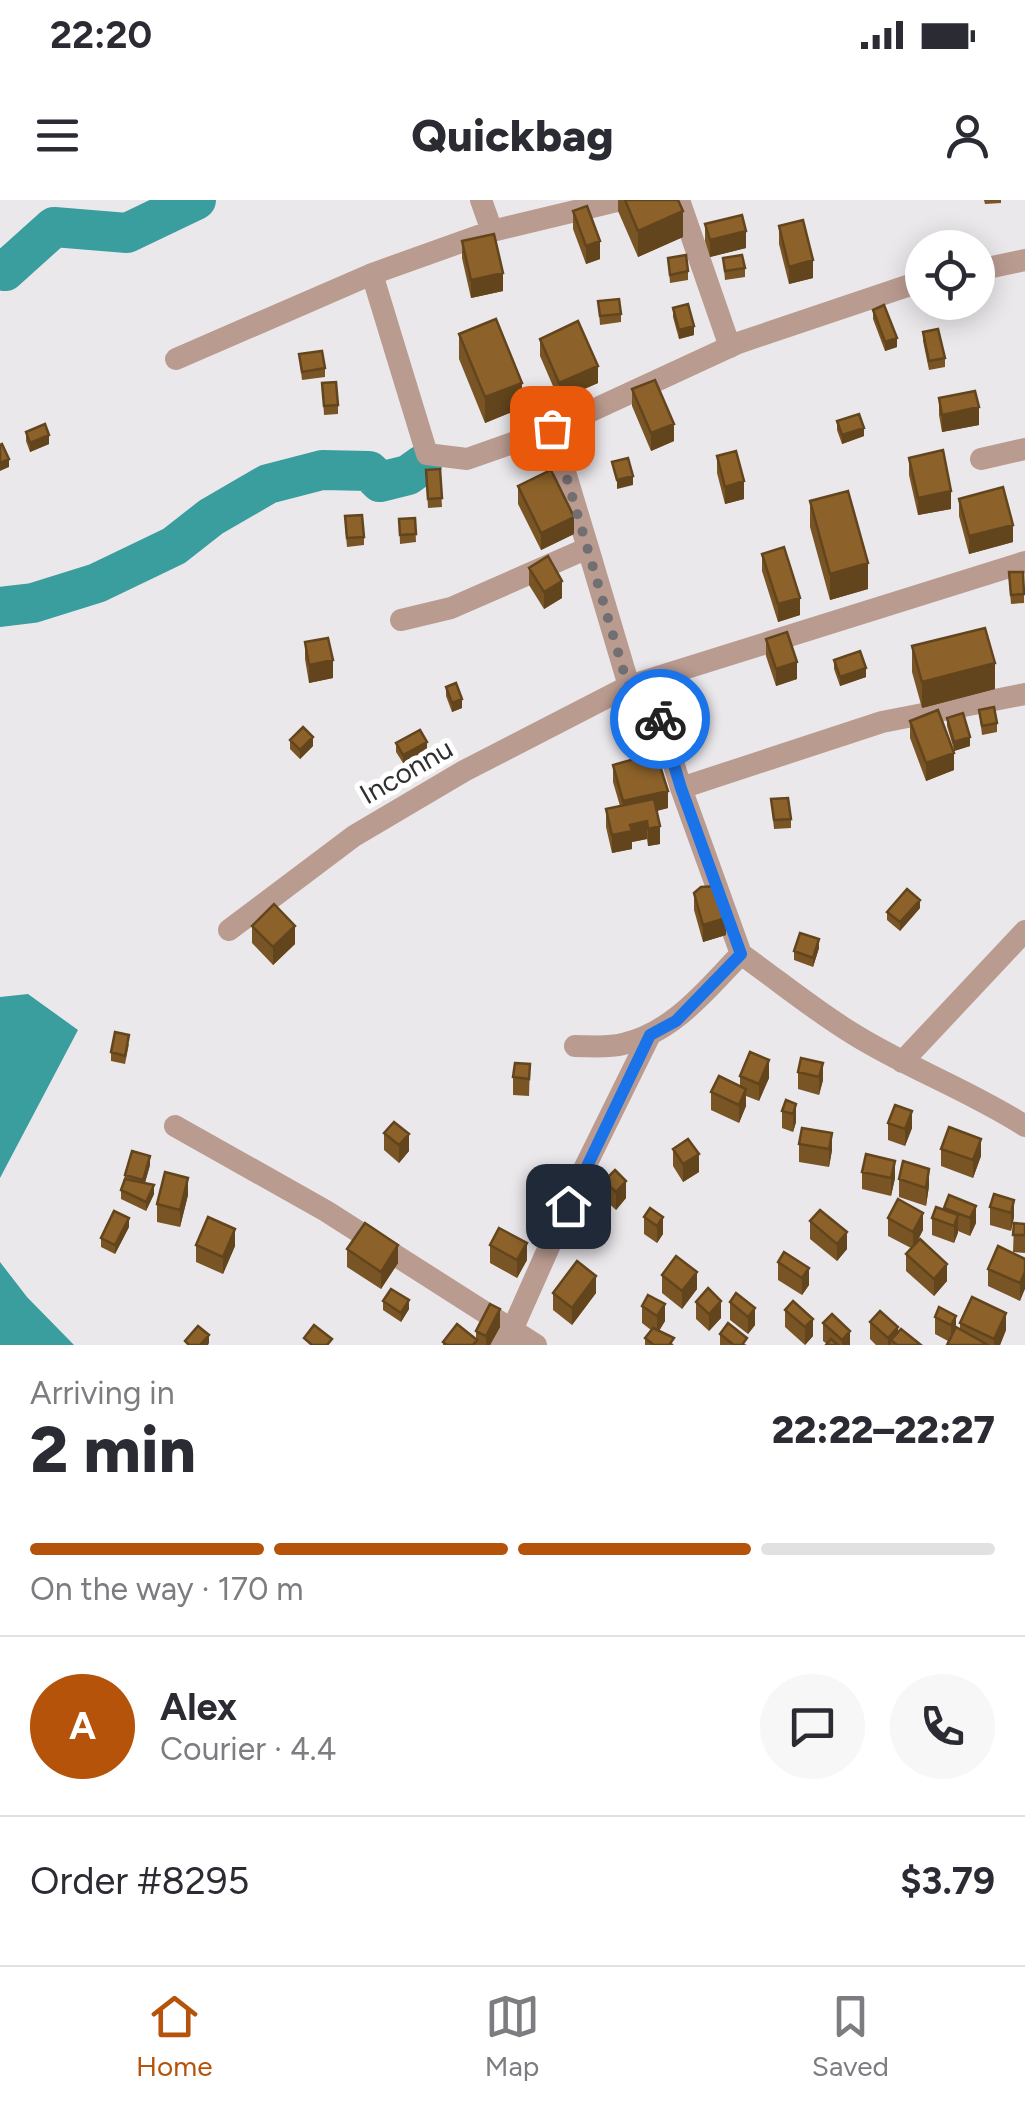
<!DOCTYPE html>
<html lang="en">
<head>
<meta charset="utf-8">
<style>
	body { margin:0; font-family:Figtree,sans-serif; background:#f7f7f7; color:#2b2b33; height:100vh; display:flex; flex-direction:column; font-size:38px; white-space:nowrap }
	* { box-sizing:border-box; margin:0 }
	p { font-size:32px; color:#7c7c81 }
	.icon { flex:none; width:55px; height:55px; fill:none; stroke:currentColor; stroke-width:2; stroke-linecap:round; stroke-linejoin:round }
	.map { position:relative; height:1145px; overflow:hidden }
	.drawer { display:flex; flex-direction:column; background:#fff; flex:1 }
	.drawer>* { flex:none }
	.fabs { position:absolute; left:905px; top:30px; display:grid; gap:20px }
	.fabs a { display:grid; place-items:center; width:90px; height:90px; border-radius:50%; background:#fff; box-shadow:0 5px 25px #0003; font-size:50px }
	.pin { position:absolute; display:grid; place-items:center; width:85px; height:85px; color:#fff; margin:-42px; border-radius:20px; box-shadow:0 5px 15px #0006 }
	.courier { position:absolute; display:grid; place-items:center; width:100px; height:100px; margin:-50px; border:8px solid #1a73e8; border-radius:50%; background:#fff; color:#222; box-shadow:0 2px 12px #0007 }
	.headline em { font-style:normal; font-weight:800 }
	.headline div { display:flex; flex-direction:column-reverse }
	.headline { display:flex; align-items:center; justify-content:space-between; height:170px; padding:0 30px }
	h1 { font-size:65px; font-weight:800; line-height:75px }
	.bar { display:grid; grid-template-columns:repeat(4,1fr); gap:15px 10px; align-content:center; height:120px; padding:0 30px }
	.bar i { height:12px; border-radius:8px; background:#e1e1e2 }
	.bar .on { background:#b45309 }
	.bar p { grid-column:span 4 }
	.line { display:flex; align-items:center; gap:25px; padding:0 30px; border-top:2px solid #e1e1e2 }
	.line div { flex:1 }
	.round { display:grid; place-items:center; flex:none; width:105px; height:105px; border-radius:52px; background:#f7f7f7 }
	.status { display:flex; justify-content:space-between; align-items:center; height:70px; padding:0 50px; background:#fff; direction:ltr }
	.status svg { height:28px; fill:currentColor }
	header { display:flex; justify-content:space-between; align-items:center; height:130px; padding:0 30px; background:#fff; font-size:45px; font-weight:800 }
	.tabs { display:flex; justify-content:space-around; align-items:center; height:140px; border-top:2px solid #e1e1e2; background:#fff; font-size:28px; color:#7c7c81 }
	.tabs a { display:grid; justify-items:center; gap:5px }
	.tabs .on { color:#b45309 }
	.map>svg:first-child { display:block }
</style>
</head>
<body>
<div class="status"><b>22:20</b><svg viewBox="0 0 49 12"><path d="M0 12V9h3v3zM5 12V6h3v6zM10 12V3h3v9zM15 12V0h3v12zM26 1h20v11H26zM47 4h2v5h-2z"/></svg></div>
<header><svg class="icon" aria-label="menu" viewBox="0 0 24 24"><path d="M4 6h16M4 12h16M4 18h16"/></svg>Quickbag<svg class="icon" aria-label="person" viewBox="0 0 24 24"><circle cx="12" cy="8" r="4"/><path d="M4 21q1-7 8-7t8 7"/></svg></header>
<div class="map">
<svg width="1025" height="1145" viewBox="0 0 1025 1145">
	<rect width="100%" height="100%" fill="#ebe8ec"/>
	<!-- water -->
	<path fill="#3a9d9e" d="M28,794L78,830L0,978V797Z
		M0,1062L27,1097L74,1145H0Z"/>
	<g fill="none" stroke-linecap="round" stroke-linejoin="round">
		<!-- river -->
		<path stroke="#3a9d9e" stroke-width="40" d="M0,68L5,71L54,27L127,33L196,0
			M0,407L33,403L97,383L174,346L211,317L268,284L322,270L369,271L380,282L408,275L422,265"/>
		<!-- minor -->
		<path stroke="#ba9b90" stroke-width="22" d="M481,0L492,31
			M679,0L730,147
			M978,70L1025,60
			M372,74L427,254L467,259L552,229L738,143L922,81
			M176,159L372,74L492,31L621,0
			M981,259L1025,249
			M588,348L629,486
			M401,420L451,408L588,348L552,229
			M648,480L681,588L741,754
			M681,588L882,522L1025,494
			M229,730L354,636L464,571L629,486L1025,362
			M575,846C590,846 608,848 623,844C674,832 706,790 741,754C779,781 815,811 855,835C910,869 971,891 1025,926
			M902,862L1025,731
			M175,926L326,1011L536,1145
			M500,1145L512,1130L581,975L650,835"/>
	</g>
	<!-- wall -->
	<path fill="#795424" d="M618,0H678L683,37L638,57L618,11Z
		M984,0H1001V3L985,4Z
		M573,11L600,59L586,64L573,29Z
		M705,24L746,48L710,57L705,41Z
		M779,26L813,78L789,84L779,44Z
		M462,41L503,91L471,98L462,58Z
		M668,58L688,71V80L670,83Z
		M723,58L745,68V77L725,80Z
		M598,101L621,114V122L600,125Z
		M673,108L694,135L679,139L673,117Z
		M873,110L897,147L885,151L873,119Z
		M923,132L945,158V167L929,170L923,141Z
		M459,134L522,208L485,223L459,159Z
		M540,139L598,183L559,200L540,156Z
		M299,154L325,168V177L302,180Z
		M322,183L338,205V214L324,215Z
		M632,189L674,241L651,251L632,206Z
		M939,198L979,225L942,232L939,215Z
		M837,221L864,236L842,244L837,230Z
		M26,232L49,244L30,252L26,241Z
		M717,256L744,299L725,304L717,273Z
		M909,258L951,309L918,315L909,275Z
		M440,269L442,307L428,308L426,270Z
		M518,286L574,334L541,350L518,304Z
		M959,299L1013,342L969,354L959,316Z
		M810,301L868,389L830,400L810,327Z
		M415,318L416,342L400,344L399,319Z
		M345,325L364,337V345L347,347Z
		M762,354L800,415L778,422L762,371Z
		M529,368L562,398L544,409L529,385Z
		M1009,381L1024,394V403L1011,404Z
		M766,439L797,479L776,486L766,456Z
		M305,442L333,478L309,483L305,459Z
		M912,446L995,489L922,508L912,472Z
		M834,460L866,477L840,486L834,469Z
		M446,487L462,508L452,512L446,496Z
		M979,510L997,523V532L982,535Z
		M947,518L970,546L954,551V570L926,581L910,538V521L954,550L947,526Z
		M290,540L313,546L300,559L290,549Z
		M396,543L427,551L403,563L396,552Z
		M613,565L668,608L657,611L660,644L648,646L647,639L632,642V649L612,653L606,627V609L620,606L613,582Z
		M771,599L791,619V628L774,629Z
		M694,693L726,735L703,742L694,710Z
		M920,708L900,731L887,720V712Z
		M252,726L295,744L273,765L252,743Z
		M819,748L813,767L794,760V751Z
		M129,844L125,864L111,861V852Z
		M801,858L823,880L819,895L798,889V872Z
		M530,864L529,896L513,895V877Z
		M740,876L769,878L759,901L746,896V906L739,923L711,910V892L740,886Z
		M786,900L796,922L793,932L782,928V911Z
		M888,923L912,928L905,946L888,940Z
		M384,933L409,951L399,963L384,950Z
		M799,944L832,950L829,967L799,962Z
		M673,949L699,972L683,982L673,966Z
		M941,949L981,956L973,978L941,966Z
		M150,965L145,983L154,994L146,1011L121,999V990L125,975Z
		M862,972L895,978L891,996L862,989Z
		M899,979L929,986L926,1006L899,997Z
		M604,981L626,998L616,1010L604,999Z
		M994,994L1014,1017L1011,1031L990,1025V1007Z
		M188,995L180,1027L157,1022V1004Z
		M949,995L976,1023L970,1036L958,1031L954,1043L932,1035V1018L944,1010Z
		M650,1008L663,1034L657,1043L644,1034V1017Z
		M888,1018L923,1030L917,1042L947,1081L934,1096L906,1071V1054L911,1048L888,1036Z
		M810,1021L847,1049L837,1061L810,1039Z
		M1014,1023L1025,1024V1053L1013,1052Z
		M129,1027L115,1054L101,1047V1038Z
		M196,1045L235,1046L223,1074L196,1062Z
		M490,1045L527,1060L517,1078L490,1063Z
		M347,1049L398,1063L381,1089L347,1067Z
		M784,1052L809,1085L802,1095L778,1080V1062Z
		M1025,1059L1020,1101L988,1086V1069Z
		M662,1075L697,1089L682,1109L662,1093Z
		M553,1093H596L572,1125L553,1110Z
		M736,1093L755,1125L748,1134L730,1120V1102Z
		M383,1101L409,1109L401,1122L383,1110Z
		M793,1101L813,1136L805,1145L785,1127V1110Z
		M696,1102L721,1118L709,1131L696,1119Z
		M642,1106L665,1121L659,1131L674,1145H645V1138L651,1130L642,1123Z
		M935,1117L960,1130V1123L1006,1130L1000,1145H947L948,1141L935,1134Z
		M870,1122L921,1145H876L870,1139Z
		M823,1123L850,1145H826L827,1144L823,1141Z
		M500,1127L490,1145H443V1142L476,1139V1131Z
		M720,1134L747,1145H720Z"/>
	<!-- shaded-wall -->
	<path fill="#63451d" d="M683,11V37L638,57V31Z
		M746,31V48L710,57V40Z
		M600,41V59L586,64V46Z
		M813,60V78L789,84V67Z
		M503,73V91L471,98V80Z
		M694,126V135L679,139V130Z
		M897,138V147L885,151V142Z
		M598,166V183L559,200V183Z
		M522,183V208L485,223V197Z
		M979,207V225L942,232V215Z
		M674,224V241L651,251V233Z
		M864,228V236L842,244V235Z
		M49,235V244L30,252V243Z
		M9,259V267L0,271V263Z
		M633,276V285L617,289V280Z
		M744,281V299L725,304V287Z
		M951,291V309L918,315V298Z
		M574,317V334L541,350V333Z
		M1013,325V342L969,354V336Z
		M868,363V389L830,400V374Z
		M562,381V398L544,409V392Z
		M800,398V415L778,422V404Z
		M333,460V478L309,483V465Z
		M797,462V479L776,486V469Z
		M995,463V489L922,508V482Z
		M866,468V477L840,486V477Z
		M462,499V508L452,512V503Z
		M313,537V546L300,559V550Z
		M970,537V546L954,551V542Z
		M427,542V551L403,563V555Z
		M954,553V570L926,581V563Z
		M668,591V608L623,619V601Z
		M647,621V639L632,642V649L612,653V635L630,625Z
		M660,626V644L648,646V629Z
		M920,700V708L900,731V722Z
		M726,718V735L703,742V725Z
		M295,726V744L273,765V747Z
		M819,739V748L813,767V758Z
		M769,860V878L759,901V884Z
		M823,863V880L819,895V877Z
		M746,889V906L739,923V905Z
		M796,904V922L793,932V914Z
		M912,911V928L905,946V929Z
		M832,933V950L829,967V949Z
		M409,934V951L399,963V945Z
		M981,939V956L973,978V960Z
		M699,954V972L683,982V964Z
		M150,956V965L143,989V980Z
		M895,961V978L891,996V978Z
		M929,969V986L926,1006V988Z
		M188,978V995L180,1027V1010Z
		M626,981V998L616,1010V992Z
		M154,985V994L146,1011V1002Z
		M1014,1000V1017L1011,1031V1013Z
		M976,1006V1023L970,1036V1018Z
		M923,1013V1030L913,1049V1032Z
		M958,1015V1033L954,1043V1026Z
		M663,1017V1034L657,1043V1026Z
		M129,1018V1027L115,1054V1045Z
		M235,1029V1046L223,1074V1057Z
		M847,1032V1049L837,1061V1044Z
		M527,1043V1060L517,1078V1060Z
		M398,1045V1063L381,1089V1072Z
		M947,1064V1081L934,1096V1079Z
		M809,1068V1085L802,1095V1078Z
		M697,1072V1089L682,1109V1091Z
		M1025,1072V1089L1020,1101V1083Z
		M596,1076V1093L572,1125V1108Z
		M409,1100V1109L401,1122V1113Z
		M721,1101V1118L709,1131V1114Z
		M665,1104V1121L657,1134V1116Z
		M755,1108V1125L748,1134V1117Z
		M500,1109V1127L490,1145H486V1136Z
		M1006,1113V1130L1000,1145H994V1139Z
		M956,1116V1133L951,1143V1125Z
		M813,1119V1136L805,1145V1127Z
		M898,1127V1144L891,1140V1145H888V1138Z
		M850,1131V1145H842V1140Z
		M209,1135V1143L208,1145H200Z"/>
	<!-- building -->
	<path fill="#8d622a" stroke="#63451d" stroke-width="2.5" d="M625,0H678L683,11L638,31Z
		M587,6L600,41L586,46L573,11Z
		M742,15L746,31L710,40L705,24Z
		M803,20L813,60L789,67L779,26Z
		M494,34L503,73L471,80L462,41Z
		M686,55L688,71L670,75L668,58Z
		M742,55L745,68L725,71L723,58Z
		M619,99L621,114L600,116L598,101Z
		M688,104L694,126L679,130L673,108Z
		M884,105L897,138L885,142L873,110Z
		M496,119L522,183L485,197L459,134Z
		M578,121L598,166L559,183L540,139Z
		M938,129L945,158L929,161L923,132Z
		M322,151L325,168L302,172L299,154Z
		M655,180L674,224L651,233L632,189Z
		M336,182L338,205L324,206L322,183Z
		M975,191L979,207L942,215L939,198Z
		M859,214L864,228L842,235L837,221Z
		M45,224L49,235L30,243L26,232Z
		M2,244L9,259L0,263V245Z
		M943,250L951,291L918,298L909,258Z
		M736,251L744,281L725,287L717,256Z
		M628,258L633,276L617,280L612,262Z
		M440,269L442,298L428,299L426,270Z
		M551,270L574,317L541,333L518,286Z
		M1003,287L1013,325L969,336L959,299Z
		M848,291L868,363L830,374L810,301Z
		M362,315L364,337L347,338L345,316Z
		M415,318L416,334L400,335L399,319Z
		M784,347L800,398L778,404L762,354Z
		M548,356L562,381L544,392L529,368Z
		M1009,372H1023L1024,394L1011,395Z
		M985,428L995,463L922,482L912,446Z
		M787,432L797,462L776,469L766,439Z
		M328,438L333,460L309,465L305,442Z
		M860,451L866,468L840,477L834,460Z
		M456,483L462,499L452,503L446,487Z
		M994,507L997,523L982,526L979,510Z
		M938,510L954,553L926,563L910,521Z
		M963,513L970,537L954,542L947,518Z
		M303,527L313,537L300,550L290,540Z
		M420,530L427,542L403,555L396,543Z
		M656,553L668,591L623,601L613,565Z
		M788,598L791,619L774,620L771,599Z
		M654,599L660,626L648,629L647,621L630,625L632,631L612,635L606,609Z
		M717,686L726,718L703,725L694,693L701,687Z
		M907,689L920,700L900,722L887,712Z
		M274,704L295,726L273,747L252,726Z
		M800,733L819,739L813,758L794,751Z
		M115,832L129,835L125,856L111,852Z
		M750,852L769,860L759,884L740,876Z
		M801,858L823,863L819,877L798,872Z
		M515,863L530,864L529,879L513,877Z
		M719,876L746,889L739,905L711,892Z
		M786,900L796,904L793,914L782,911Z
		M895,905L912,911L905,929L888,923Z
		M394,922L409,934L399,945L384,933Z
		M949,927L981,939L973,960L941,949Z
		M802,928L832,933L829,949L799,944Z
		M688,939L699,954L683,964L673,949Z
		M132,951L150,956L143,980L125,975Z
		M866,954L895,961L891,978L862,972Z
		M903,961L929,969L926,988L899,979Z
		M615,970L626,981L616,992L604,981Z
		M165,972L188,978L180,1010L157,1004Z
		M125,979L154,985L146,1002L121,990Z
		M994,994L1014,1000L1011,1013L990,1007Z
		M949,995L976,1006L970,1018L944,1008Z
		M898,999L923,1013L913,1032L888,1018Z
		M936,1007L958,1015L954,1026L932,1018Z
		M650,1008L663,1017L657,1026L644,1017Z
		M820,1010L847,1032L837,1044L810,1021Z
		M114,1011L129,1018L115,1045L101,1038Z
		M208,1017L235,1029L223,1057L196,1045Z
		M365,1023L398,1045L381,1072L347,1049Z
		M1014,1023L1025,1024V1035H1013Z
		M499,1028L527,1043L517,1060L490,1045Z
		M920,1039L947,1064L934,1079L906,1054Z
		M998,1046L1025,1059V1072L1020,1083L988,1069Z
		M784,1052L809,1068L802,1078L778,1062Z
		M676,1056L697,1072L682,1091L662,1075Z
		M577,1061L596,1076L572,1108L553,1093Z
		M708,1088L721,1101L709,1114L696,1102Z
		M391,1089L409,1100L401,1113L383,1101Z
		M736,1093L755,1108L748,1117L730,1102Z
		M648,1095L665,1104L657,1116L642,1106Z
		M972,1097L1006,1113L994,1139L960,1123Z
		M793,1101L813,1119L805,1127L785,1110Z
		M490,1104L500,1109L486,1136L476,1131Z
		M939,1107L956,1116L951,1125L935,1117Z
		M880,1111L898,1127L888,1138L870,1122Z
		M832,1114L850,1131L842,1140L823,1123Z
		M728,1123L747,1138L742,1145H734L720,1134Z
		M457,1124L477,1140L473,1145H447L443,1142Z
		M314,1125L332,1139L327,1145H312L304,1138Z
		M198,1126L209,1135L200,1145H189L185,1141Z
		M956,1127L988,1145H947Z
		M653,1128L674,1138L669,1145H654L645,1138Z
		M901,1129L921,1145H897L891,1140Z
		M831,1139L838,1145H826Z"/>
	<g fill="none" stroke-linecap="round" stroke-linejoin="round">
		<!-- done -->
		<path stroke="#716f72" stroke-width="10" stroke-dasharray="0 18" d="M552,228L628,486L648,480L660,519"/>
		<!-- route -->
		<path stroke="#1a73e8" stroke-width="12" d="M568,1006L650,835L676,821L741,754L681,588L660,519"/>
	</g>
	<g text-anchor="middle" stroke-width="10" stroke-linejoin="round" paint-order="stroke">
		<!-- street labels -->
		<g font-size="28" fill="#2f2e30" stroke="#fff">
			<text transform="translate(406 571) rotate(-30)" y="10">Inconnu</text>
		</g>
	</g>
</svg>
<div class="fabs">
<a><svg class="icon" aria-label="locate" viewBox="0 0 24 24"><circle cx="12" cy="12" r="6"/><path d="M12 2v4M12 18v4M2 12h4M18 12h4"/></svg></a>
</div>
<div class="pin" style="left:552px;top:228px;background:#ea580c"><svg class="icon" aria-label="bag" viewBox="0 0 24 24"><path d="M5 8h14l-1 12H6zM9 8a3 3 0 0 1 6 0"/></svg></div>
<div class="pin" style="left:568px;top:1006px;background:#1f2937"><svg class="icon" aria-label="home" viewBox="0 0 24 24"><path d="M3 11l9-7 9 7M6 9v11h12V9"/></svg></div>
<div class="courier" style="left:660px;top:519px"><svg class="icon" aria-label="bike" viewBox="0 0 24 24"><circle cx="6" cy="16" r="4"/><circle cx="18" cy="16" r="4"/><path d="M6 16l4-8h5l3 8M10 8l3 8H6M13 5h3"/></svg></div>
</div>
<section class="drawer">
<div class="headline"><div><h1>2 min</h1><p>Arriving in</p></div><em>22:22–22:27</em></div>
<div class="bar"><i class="on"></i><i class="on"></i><i class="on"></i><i></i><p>On the way · 170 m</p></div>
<div class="line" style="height:180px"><b class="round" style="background:#b45309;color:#fff">A</b><div><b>Alex</b><p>Courier · 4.4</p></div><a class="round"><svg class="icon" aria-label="chat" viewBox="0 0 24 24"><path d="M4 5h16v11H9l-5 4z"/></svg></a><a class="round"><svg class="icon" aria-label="phone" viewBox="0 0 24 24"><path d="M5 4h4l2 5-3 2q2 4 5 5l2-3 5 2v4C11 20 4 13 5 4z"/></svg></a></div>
<div class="line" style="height:130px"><div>Order #8295</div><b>$3.79</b></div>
</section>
<nav class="tabs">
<a class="on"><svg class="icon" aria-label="home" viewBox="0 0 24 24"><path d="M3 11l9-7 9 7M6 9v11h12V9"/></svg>Home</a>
<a><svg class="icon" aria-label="map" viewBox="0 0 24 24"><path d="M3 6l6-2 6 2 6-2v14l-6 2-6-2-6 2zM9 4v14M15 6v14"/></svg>Map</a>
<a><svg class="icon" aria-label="saved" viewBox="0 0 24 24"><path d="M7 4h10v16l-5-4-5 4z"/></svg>Saved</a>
</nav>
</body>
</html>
